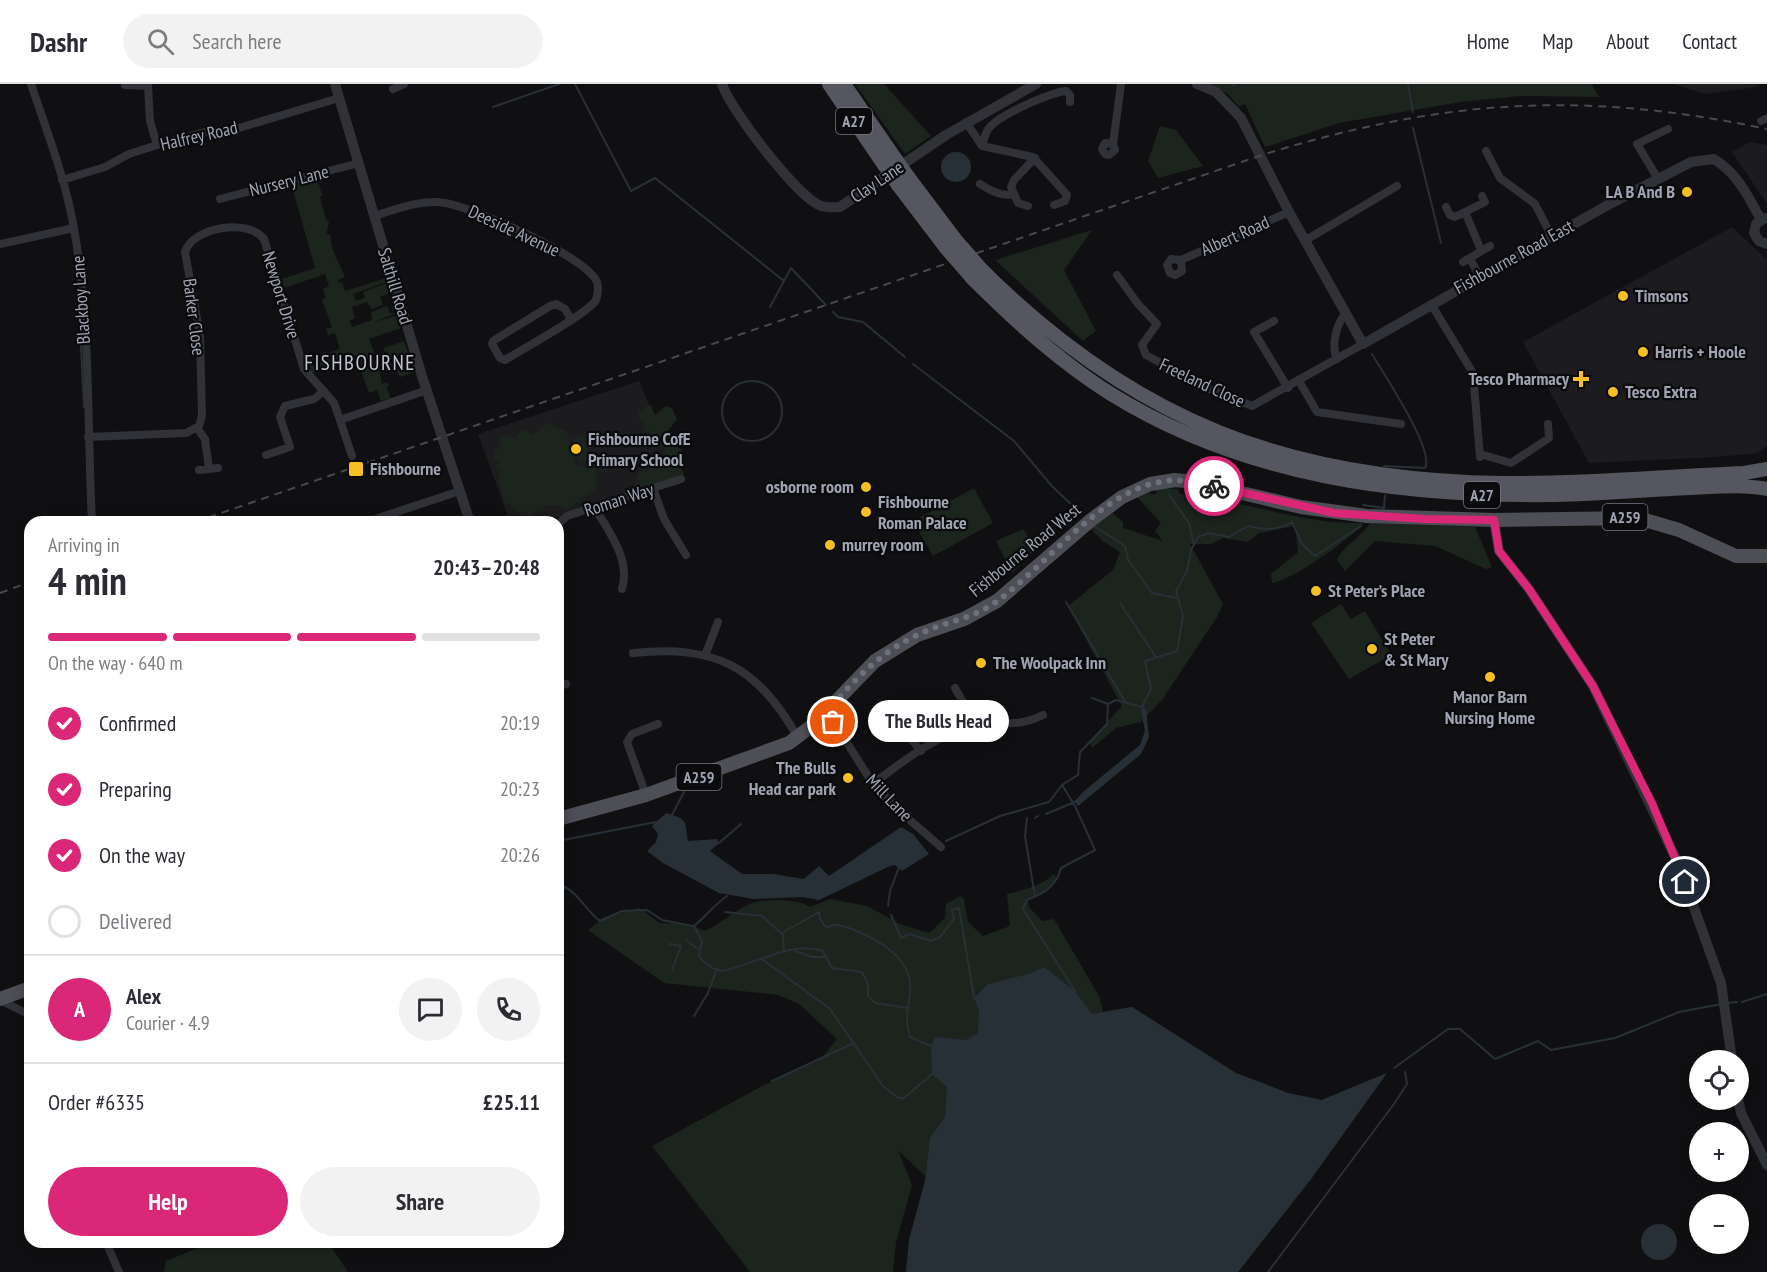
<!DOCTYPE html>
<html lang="en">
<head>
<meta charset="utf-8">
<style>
	body { margin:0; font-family:"PT Sans Narrow",sans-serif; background:#f2f2f3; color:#2b2b33; height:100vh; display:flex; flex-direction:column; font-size:22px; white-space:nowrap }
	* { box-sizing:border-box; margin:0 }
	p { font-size:20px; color:#7c7c81 }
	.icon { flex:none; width:33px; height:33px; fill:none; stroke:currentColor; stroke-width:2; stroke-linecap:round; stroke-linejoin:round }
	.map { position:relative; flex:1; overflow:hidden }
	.details { position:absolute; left:24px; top:432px; width:540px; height:732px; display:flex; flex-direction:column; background:#fff; border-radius:18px; box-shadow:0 3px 15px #0003 }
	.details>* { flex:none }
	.tools { position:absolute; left:1689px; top:966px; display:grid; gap:12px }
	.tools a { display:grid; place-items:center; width:60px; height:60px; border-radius:50%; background:#fff; box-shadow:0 3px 15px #0003; font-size:30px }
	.pin { position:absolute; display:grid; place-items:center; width:51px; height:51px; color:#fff; margin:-26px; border:3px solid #fff; border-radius:50%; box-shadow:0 2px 6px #0007 }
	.courier { position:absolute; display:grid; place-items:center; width:60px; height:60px; margin:-30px; border:4px solid #db2777; border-radius:50%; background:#fff; color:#222; box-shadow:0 2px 8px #0007 }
	.bubble { position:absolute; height:42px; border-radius:21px; background:#fff; box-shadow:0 3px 15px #0003; font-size:20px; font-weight:800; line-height:42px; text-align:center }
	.head em { font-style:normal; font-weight:800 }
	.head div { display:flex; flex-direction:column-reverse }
	.head { display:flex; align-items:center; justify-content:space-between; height:102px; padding:0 24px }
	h1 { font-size:39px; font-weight:800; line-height:45px }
	.bar { display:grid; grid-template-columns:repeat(4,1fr); gap:9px 6px; align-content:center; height:72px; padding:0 24px }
	.bar i { height:8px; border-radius:4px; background:#e1e1e2 }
	.bar .active { background:#db2777 }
	.bar p { grid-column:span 4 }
	.line { display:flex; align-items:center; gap:15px; padding:0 24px; border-top:2px solid #e1e1e2 }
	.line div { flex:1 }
	.round { display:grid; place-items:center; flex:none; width:63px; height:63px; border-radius:32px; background:#f2f2f3 }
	ol { padding:0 24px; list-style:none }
	li { display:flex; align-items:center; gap:18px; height:66px }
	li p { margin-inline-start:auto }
	li .icon { padding:6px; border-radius:50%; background:#db2777; color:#fff; stroke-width:4 }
	li:last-child { color:#7c7c81 }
	li i { width:33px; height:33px; border:3px solid #e1e1e2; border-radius:50% }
	.action { display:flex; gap:12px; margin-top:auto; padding:12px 24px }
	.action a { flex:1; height:69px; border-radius:36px; background:#db2777; color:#fff; font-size:24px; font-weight:800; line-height:69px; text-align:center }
	.action a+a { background:#f2f2f3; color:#2b2b33 }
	header { display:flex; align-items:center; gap:36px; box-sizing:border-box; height:84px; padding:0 30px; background:#fff; border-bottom:2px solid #e1e1e2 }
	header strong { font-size:28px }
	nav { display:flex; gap:33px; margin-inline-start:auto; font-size:21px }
	.search { width:420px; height:54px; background:#f2f2f3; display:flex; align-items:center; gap:15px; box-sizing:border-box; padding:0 21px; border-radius:33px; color:#7c7c81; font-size:22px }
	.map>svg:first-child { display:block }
</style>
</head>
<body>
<header>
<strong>Dashr</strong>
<div class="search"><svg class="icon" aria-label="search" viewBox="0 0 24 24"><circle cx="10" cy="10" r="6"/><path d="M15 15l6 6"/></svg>Search here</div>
<nav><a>Home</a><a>Map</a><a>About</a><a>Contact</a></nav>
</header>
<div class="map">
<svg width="1767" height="1188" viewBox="0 0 1767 1188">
	<rect width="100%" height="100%" fill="#101012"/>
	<!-- built -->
	<path fill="#1c1c1f" d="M1672,0H1760L1751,4L1705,10Z
		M1750,58L1767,61V120L1732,68Z
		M1732,143L1767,176V362L1758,369L1716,373L1589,379L1523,258Z
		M639,297L681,395L569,432L510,438L478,350Z"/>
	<!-- green -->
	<path fill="#1c241e" d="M855,0H884L931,52L905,70Z
		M1210,0H1592L1599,13L1519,12L1461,18L1339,39L1265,63L1245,20L1239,23L1228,10Z
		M1160,42L1176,46L1203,82L1158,94L1148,77Z
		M316,93L323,112L320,113L326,135L329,138L326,151L330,150L332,164L345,193L338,196L339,199L342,198L345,207L386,194L387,198L353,210L356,217L365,214L363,208L387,199L390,209L380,213L383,221L372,225L367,218L352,223L355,234L349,237L352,243L372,236L371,228L387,222L390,229H397L373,238L396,232L401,244L369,255L375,270L371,272L372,275L377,276L382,300L387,298L389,302L386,303L391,314L381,317L377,306L369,309L356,274L312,289L307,276L340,265L335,249L328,251L326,245L332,243L322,216L326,214L323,205L329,202L325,190L284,204L282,195L315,184L291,99Z
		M1092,146L1064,186L1096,247L1083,257L995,176Z
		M404,257L408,269L391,275L387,267L384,268V264Z
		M410,276L415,288L400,293L397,288L392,289L390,284Z
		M648,321H651L655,331L666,322L672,324L677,335L667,348L671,352L672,360L682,366L683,370L676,377L684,389L680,397L642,405L634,402L639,387H647L653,375L659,377L665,374V363H659L648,346L645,348L643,335L638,333L639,327H643Z
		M548,339L567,348L577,382H595L597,407C582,408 577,423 564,425L561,421L544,422L543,427L533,428L532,433L525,432L504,418L498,393L500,385L496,382L500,378L499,375L493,377C492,367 502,363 501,353L508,352L515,355L518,349L525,345L532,351Z
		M584,351L591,376L579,379L572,354Z
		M974,404L993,439L933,472L913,437Z
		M1163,404L1178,405L1180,410C1241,415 1302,441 1363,439C1356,452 1286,500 1272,499L1271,490L1298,468L1295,442L1259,449L1248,458L1223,454L1211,460H1190L1223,520L1217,533L1162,616L1141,638L1116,644L1092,664L1089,658L1122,622L1068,522L1113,486L1120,468L1103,457L1088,442L1110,427L1123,438V444L1163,457L1155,447L1161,439L1136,412L1145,407L1154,411L1157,409L1155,406Z
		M1370,439L1475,443L1492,483L1486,485L1435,462L1375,457L1345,487L1337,476C1342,463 1361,454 1370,439Z
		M1023,445L1037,465L1012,489L996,457Z
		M1341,520L1351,535L1365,527L1391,571L1349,595L1311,539Z
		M1054,790L1058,795L1045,809L1028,816L1029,823L1042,837L1054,835L1099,912L1103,928L1132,923L1236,989L1288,1009L1321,1016L1387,989L1311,1095L1238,1188L1102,928L970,972L906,1188L909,1156L926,1093L898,1066L912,1101L896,1159L893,1188H750L652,1062L764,1001L820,976L837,955L799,920L778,911L664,899L588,846L605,833L639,824L660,839L687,840L705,847C720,840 731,830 745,822C759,814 797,814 810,823L830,815L867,822L900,840L929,849L945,834L946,820L960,812L964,815L968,838L983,852L1010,842L1007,810C1025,806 1041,802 1054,790Z
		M213,1158H328L348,1188H164L166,1177Z"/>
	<!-- water -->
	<path fill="#283037" d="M941 83a15 15 0 1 1 30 0a15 15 0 1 1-30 0Z
		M1146,625L1149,653L1141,670L1078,722L1075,717L1083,708L1140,661L1145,647L1141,626Z
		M666,729C690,736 684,737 688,757L717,755L719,759L710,767L742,790H773L804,795L819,782L829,792L901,743L913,750L929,770L902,787L895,781L890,782L819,816L802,813L754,815L719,809L663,779L647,767L656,758L658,750L652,742Z
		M1044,883L1075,907L1092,930L1132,923L1236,989L1288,1009L1322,1016L1387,989L1311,1095L1238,1188H906L909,1156L925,1097L930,1054L945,1033L947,1003L932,990L931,962L935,953L966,956L978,949L979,926L974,914L988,900L1032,889Z
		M1641 1158a18 18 0 1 1 36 0a18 18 0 1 1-36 0Z"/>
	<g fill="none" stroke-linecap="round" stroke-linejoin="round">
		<!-- stream -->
		<path stroke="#283037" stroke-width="2" d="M575,0L631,107L655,94L784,197
			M1408,0L1413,28
			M1232,2L1236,0
			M493,23L559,0
			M1413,44L1441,159
			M78,203L84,323
			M770,223L791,184L826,221
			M833,228L838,233L863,238L905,273
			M1372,270C1383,289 1435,366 1425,384L1384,382
			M913,280L1014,357L1051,401L1081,430
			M722 327a30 30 0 1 1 60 0a30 30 0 1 1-60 0Z
			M1169,411L1189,439L1194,461
			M1363,421L1384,424L1385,411
			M1094,442L1125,462L1128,476L1152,509L1176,514
			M1066,518L1126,619
			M1120,519L1156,573
			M1092,614L1108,620
			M1144,627L1142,623L1151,605L1145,577L1177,567L1183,532L1176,507L1187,487L1191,466L1198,453L1208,449L1229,453L1248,442C1265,446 1276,447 1292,438L1302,460L1315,472L1361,442
			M1062,701L1075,722L1095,766L1061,784C1056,803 1044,809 1027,816L1023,825L1075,907
			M1046,730L1077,717
			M672,731L684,708
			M1027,734L1025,752L1035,813
			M1035,734L1038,732
			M558,757L656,738
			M946,757L1000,732L1049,718L1062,701L1078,691L1080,668L1107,640L1108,620L1116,616L1142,623
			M719,759L741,740
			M558,800L565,803
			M727,812C714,821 706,832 694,842L702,857L699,873L712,884L722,887C753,881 793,856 823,867L832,884L862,888L868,900V912L875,919L907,924
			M558,814L565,803C580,811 586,827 600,837L622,827L647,826L662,836L693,842
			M888,822L890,807L899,783
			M725,828L762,832L783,851L784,868
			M891,831L901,854L909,850L931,857L940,853L954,835L952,826L959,824L974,914
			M782,849L819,828L820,835L826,843C831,843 835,840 839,841C865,848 907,868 910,899C912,920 902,930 910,953L931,962
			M686,856L698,865
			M670,860L681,862L672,886
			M795,867L812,873H827
			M762,875L830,925L883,1002L898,1014H904L932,990
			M1742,918L1767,910
			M1728,919L1737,918
			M694,932L708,909L716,887
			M1394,984L1448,945H1460L1495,975L1538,957L1551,966L1615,954L1679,928L1722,920
			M772,997L854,959
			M1268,1188L1394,1020L1407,1000L1405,988"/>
		<!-- minor -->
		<path stroke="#313237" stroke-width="8" d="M31,0C47,48 66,96 74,145C91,238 87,343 92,438
			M125,1L148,2L150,37L157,61
			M393,5L404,0
			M1761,37L1767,34
			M966,38L982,62L1033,73L1067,111L1065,117L1054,121
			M1113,60L1105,59L1102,65L1105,70L1109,71L1115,66L1113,60L1121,0
			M982,62C984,55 985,49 989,44C999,31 1049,9 1066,7L1070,11V18
			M1486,67L1500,94L1535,120L1552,153
			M1658,95L1637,60L1668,45
			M62,96L105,83L129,70L157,61L205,48L239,44L339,14
			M980,100C989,106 1002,113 1013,110
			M220,115L359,79
			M1028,122L1018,119L1011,103L1014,96L1035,74
			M1446,123L1450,131L1455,133L1485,118L1482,112
			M1465,128L1481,166
			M374,132C397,125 421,115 445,119C474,124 586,172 597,198C599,204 598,210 596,216C589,229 521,266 505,276L500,274L492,260L493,257L550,222L556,220L565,225L571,235
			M1306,156L1397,102
			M0,160L74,144
			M1470,175L1480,193
			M1181,176L1182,187L1175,191L1170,189L1167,181L1171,175L1181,176L1289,128
			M1463,178L1490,162
			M1117,191L1138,220L1157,240L1142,261L1146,271L1207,304L1252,322L1363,260
			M1431,220L1473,289L1480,373
			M1274,237L1254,248L1288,304
			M1337,275C1331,262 1336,240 1346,229
			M1299,297L1317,328L1401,340
			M340,336L352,372
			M197,344L205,355L209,385
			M88,353L186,349L199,342L202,332L200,252L185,168C193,143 248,134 264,155L304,285L334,319L340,336L427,306
			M1480,370L1511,379L1549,354L1548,340
			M266,371L290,363L280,333L285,322L314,315L324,307
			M199,386L218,384
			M653,404L664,435L686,471
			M595,424C609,448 631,476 622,505
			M366,438L460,407
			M558,440L567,432L681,395
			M633,569C715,561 757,581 798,654
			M706,569L718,538
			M558,602L566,600
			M955,604L976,641
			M827,627L873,700L905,732L941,763
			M898,639L921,667
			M873,700C903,677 937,650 975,642C1001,636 1015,645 1043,631
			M646,711L627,658L632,650L658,640
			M0,916L30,931
			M106,1158L119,1188"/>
		<!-- tertiary -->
		<path stroke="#313237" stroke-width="10" d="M335,0L422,292L470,438
			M722,0C730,25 798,114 821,122C827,124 833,123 840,123L946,51L1036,0
			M1197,0L1216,8L1241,34L1289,128L1363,260L1606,122L1691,78L1714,75C1738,90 1748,112 1761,136
			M1765,134L1756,140L1754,149L1759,157L1767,160
			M1494,436L1499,467L1529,505L1593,602L1678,779L1721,899L1732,976
			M1738,1015L1741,1029L1767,1081"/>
		<!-- primary -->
		<path stroke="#4d4e56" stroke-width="14" d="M558,735L646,711L789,659L813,641L875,577L917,551L964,535L997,517L1091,436L1122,413L1150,400L1175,396L1195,398L1301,423L1367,432L1494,436L1638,434L1679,446L1736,472H1767
			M0,915L30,904"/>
		<!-- trunk -->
		<path stroke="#55565f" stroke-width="14" d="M829,0L880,75
			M844,0L890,67
			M909,94L955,155
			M898,101L946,164
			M982,186C1135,338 1289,396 1504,399C1584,400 1664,392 1744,389L1767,385
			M972,194C1015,237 1060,278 1111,310C1245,393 1401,413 1555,411C1600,410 1645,406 1690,404C1715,403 1742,400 1767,405"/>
		<!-- rail -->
		<path stroke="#484950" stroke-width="2" stroke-dasharray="8 6" stroke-linecap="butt" d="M195,438L1262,71C1443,15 1582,6 1767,45
			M0,509L30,498"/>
		<!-- trunk-bridge -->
		<path stroke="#55565f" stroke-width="14" d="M890,67L909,94
			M880,75L898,101
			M955,155L982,186
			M946,164L972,194"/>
	</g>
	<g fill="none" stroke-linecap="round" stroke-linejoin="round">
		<!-- done -->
		<path stroke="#6e717b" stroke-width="6" stroke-dasharray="0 10.8" d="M833,638L827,627C854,597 879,569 917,551C943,538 972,535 996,518C1045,483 1100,408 1160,398C1178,394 1197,398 1214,402"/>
		<!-- route -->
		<path stroke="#db2777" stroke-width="8" d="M1214,402L1334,429L1424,435L1494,436L1499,467L1529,505L1593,602L1652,719L1685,798"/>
	</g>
	<!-- markers -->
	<g fill="#f6bf24" stroke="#0b0b0d" stroke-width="2">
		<circle cx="1687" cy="108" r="6"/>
		<circle cx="1623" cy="212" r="6"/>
		<circle cx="1643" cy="268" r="6"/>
		<path d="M1578 286h6v6h6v6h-6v6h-6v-6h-6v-6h6z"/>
		<circle cx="1613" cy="308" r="6"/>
		<circle cx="576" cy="365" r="6"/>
		<rect x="348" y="377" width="16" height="16" rx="3"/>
		<circle cx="866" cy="403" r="6"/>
		<circle cx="866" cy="428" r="6"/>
		<circle cx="830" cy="461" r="6"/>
		<circle cx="1316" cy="507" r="6"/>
		<circle cx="1372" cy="565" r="6"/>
		<circle cx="981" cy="579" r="6"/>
		<circle cx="1490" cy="593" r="6"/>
		<circle cx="848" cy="694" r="6"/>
	</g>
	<g text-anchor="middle" stroke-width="4.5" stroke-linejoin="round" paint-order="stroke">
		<!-- shield labels -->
		<g fill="#0b0b0d" stroke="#747781" stroke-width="1.5">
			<rect x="836" y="24" width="36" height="26" rx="4.5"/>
			<rect x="1464" y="398" width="36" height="26" rx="4.5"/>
			<rect x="1602.5" y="420" width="45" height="26" rx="4.5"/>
			<rect x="676.5" y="680" width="45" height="26" rx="4.5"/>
		</g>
		<g font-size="16" font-weight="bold" fill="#a1a5b3">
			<text x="854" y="43">A27</text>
			<text x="1482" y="417">A27</text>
			<text x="1625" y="439">A259</text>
			<text x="699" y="699">A259</text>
		</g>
		<!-- street labels -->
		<g font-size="18" fill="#a1a5b3" stroke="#0b0b0d">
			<text transform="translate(199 52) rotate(-13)" y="6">Halfrey Road</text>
			<text transform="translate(289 97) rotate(-14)" y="6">Nursery Lane</text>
			<text transform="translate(877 98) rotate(-34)" y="6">Clay Lane</text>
			<text transform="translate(514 147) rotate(25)" y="6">Deeside Avenue</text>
			<text transform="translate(1235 152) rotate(-24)" y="6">Albert Road</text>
			<text transform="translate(1514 173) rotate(-29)" y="6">Fishbourne Road East</text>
			<text transform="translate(395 202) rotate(73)" y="6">Salthill Road</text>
			<text transform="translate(281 211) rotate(73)" y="6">Newport Drive</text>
			<text transform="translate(81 216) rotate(-94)" y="6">Blackboy Lane</text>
			<text transform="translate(194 233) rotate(83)" y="6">Barker Close</text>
			<text transform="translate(1202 299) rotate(25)" y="6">Freeland Close</text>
			<text transform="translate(619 416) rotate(-18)" y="6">Roman Way</text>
			<text transform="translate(1025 466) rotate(-39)" y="6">Fishbourne Road West</text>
			<text transform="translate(889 714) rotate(46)" y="6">Mill Lane</text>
		</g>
		<!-- poi labels -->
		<g font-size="18" font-weight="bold" fill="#a1a5b3" stroke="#0b0b0d" text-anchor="start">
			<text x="1675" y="114" text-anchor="end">LA B And B</text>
			<text x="1635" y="218">Timsons</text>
			<text x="1655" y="274">Harris + Hoole</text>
			<text x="1569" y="301" text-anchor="end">Tesco Pharmacy</text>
			<text x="1625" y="314">Tesco Extra</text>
			<text x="588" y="361">Fishbourne CofE<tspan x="588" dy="21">Primary School</tspan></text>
			<text x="370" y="391">Fishbourne</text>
			<text x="854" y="409" text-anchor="end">osborne room</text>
			<text x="878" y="424">Fishbourne<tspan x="878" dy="21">Roman Palace</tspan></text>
			<text x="842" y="467">murrey room</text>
			<text x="1328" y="513">St Peter’s Place</text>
			<text x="1384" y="561">St Peter<tspan x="1384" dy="21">&amp; St Mary</tspan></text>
			<text x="993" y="585">The Woolpack Inn</text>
			<text x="1490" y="619" text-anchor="middle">Manor Barn<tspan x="1490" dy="21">Nursing Home</tspan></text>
			<text x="836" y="690" text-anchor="end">The Bulls<tspan x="836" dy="21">Head car park</tspan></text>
		</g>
		<!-- quarter labels -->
		<g font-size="21" letter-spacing="1.5" fill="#c2c4cf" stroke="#0b0b0d">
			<text x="360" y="286">FISHBOURNE</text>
		</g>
	</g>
</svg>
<div class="tools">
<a><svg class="icon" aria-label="locate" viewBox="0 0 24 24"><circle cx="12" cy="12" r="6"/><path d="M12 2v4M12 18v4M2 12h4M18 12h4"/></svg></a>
<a>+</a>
<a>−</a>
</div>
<div class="pin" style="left:833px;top:638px;background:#ea580c"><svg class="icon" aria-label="bag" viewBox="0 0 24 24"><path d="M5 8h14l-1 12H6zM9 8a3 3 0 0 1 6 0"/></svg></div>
<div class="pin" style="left:1685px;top:798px;background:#1f2937"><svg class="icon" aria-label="home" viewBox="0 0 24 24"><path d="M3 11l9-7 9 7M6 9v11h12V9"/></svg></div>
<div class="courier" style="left:1214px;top:402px"><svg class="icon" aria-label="bike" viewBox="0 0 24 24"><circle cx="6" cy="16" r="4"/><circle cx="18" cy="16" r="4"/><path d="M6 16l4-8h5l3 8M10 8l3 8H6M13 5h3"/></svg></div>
<div class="bubble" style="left:868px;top:616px;width:141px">The Bulls Head</div>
<section class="details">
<div class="head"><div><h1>4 min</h1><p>Arriving in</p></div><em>20:43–20:48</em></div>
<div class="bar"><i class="active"></i><i class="active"></i><i class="active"></i><i></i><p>On the way · 640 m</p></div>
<ol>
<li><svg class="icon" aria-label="check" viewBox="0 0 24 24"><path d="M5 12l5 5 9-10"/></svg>Confirmed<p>20:19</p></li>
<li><svg class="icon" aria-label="check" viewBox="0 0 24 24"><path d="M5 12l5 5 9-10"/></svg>Preparing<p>20:23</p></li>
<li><svg class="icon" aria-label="check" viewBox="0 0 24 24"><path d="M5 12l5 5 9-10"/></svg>On the way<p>20:26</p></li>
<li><i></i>Delivered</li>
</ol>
<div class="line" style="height:108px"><b class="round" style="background:#db2777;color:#fff">A</b><div><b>Alex</b><p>Courier · 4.9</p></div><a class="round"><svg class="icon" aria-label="chat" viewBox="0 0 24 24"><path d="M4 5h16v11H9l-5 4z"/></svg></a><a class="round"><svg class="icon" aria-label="phone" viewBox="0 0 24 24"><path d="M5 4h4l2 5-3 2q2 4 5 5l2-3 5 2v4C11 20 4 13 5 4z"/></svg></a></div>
<div class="line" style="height:78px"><div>Order #6335</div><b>£25.11</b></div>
<div class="action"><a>Help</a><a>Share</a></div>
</section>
</div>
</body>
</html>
